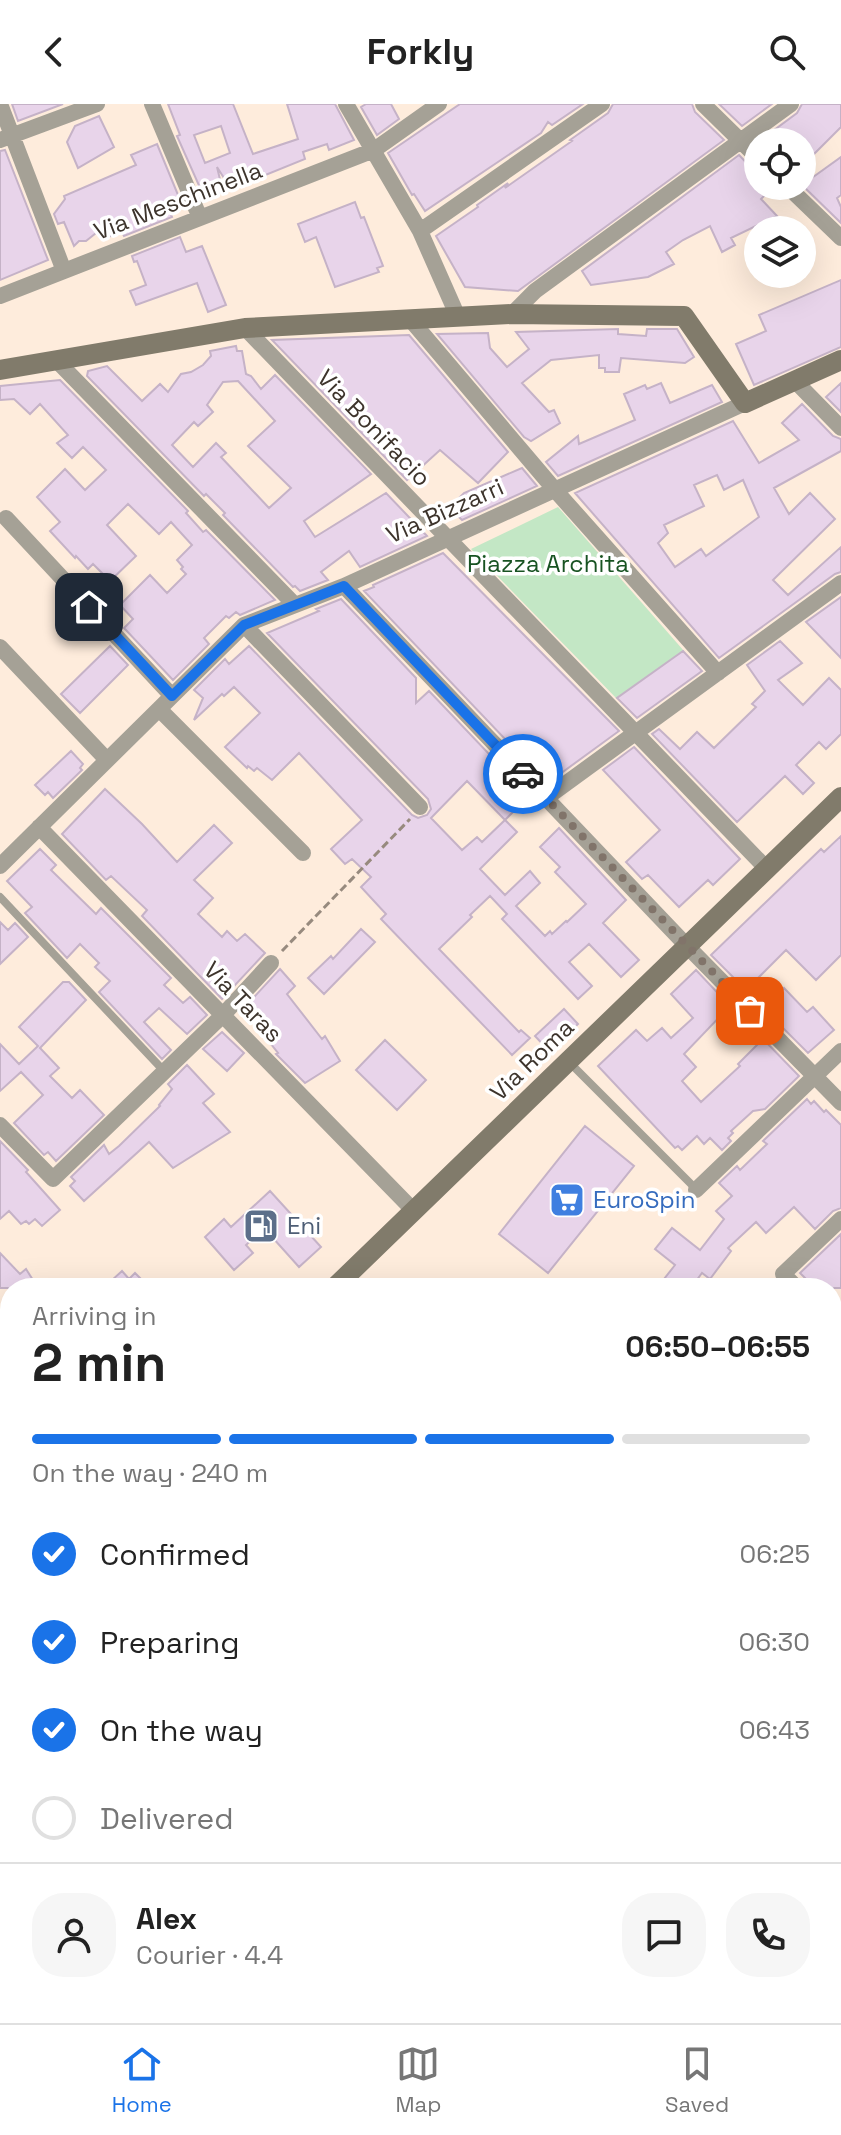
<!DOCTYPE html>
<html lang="en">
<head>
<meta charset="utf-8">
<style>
	body { margin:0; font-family:"Space Grotesk",sans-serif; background:#f6f6f6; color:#222; height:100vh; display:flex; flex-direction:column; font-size:30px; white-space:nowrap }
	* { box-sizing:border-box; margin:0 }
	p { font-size:26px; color:#767676 }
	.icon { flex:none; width:44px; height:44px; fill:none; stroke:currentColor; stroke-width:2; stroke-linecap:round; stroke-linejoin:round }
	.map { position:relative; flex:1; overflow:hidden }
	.details { position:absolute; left:0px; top:1174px; width:842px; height:746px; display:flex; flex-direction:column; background:#fff; border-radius:32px 32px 0 0; box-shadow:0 8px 32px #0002 }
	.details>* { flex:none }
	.controls { position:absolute; left:744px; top:24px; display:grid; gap:16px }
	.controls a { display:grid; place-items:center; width:72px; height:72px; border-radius:50%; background:#fff; box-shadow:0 8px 32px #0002; font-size:40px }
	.pin { position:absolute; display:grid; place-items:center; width:68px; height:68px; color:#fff; margin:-34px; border-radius:16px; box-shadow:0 4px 12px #0006 }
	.courier { position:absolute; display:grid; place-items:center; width:80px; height:80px; margin:-40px; border:6px solid #1a73e8; border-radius:50%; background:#fff; color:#222; box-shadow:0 2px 10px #0007 }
	.head em { font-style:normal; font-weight:800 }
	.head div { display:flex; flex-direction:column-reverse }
	.head { display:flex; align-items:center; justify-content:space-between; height:136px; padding:0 32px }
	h1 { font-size:52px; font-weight:800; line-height:60px }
	.bar { display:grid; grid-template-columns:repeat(4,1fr); gap:12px 8px; align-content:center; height:96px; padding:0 32px }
	.bar i { height:10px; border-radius:6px; background:#e0e0e0 }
	.bar .active { background:#1a73e8 }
	.bar p { grid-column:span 4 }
	.line { display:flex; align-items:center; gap:20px; padding:0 32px; border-top:2px solid #e0e0e0 }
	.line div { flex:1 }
	.round { display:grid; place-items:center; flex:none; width:84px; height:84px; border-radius:32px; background:#f6f6f6 }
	ol { padding:0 32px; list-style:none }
	li { display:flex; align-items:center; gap:24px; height:88px }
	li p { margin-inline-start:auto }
	li .icon { padding:8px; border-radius:50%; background:#1a73e8; color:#fff; stroke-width:4 }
	li:last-child { color:#767676 }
	li i { width:44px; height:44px; border:4px solid #e0e0e0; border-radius:50% }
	header { display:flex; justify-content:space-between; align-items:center; height:104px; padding:0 32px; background:#fff; font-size:36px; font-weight:800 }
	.dock { display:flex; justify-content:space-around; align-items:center; height:112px; border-top:2px solid #e0e0e0; background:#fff; font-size:22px; color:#767676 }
	.dock a { display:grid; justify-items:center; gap:4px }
	.dock .active { color:#1a73e8 }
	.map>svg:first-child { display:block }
</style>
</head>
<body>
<header><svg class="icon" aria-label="back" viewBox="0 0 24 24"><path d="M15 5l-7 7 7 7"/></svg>Forkly<svg class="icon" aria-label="search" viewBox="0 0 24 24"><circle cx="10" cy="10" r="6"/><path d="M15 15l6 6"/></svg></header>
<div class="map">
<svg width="841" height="1919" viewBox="0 0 841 1919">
	<rect width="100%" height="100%" fill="#feecdc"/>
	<!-- green -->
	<path fill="#c3e7c5" d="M558,403L684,547L617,595L471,445Z
		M10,1533V1627L0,1613V1543Z"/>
	<!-- building -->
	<path fill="#e8d4ea" stroke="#c5b2c7" stroke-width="2" fill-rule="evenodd" d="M12,0H63L18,17Z
		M168,0H233L253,50L298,35L287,0H335L354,36L329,46L327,40L303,48L305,55L231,85L217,63L223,88L205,95L177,32L180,31ZM221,22L230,49L205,59L194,31Z
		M366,0H391L399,15L377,31L361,3Z
		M460,0H583L552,21L548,18L541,29L425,107L414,90L412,91L388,49Z
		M613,0H692L695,8L724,36L518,187L465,183L436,132L478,103L477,101L508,79L505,84L572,37L570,36L608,9Z
		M719,0H772L742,22Z
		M802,0H841V23L802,62V38H758L797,9Z
		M99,12L114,43L78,64L67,38L75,22Z
		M157,40L183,103L170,108L172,113L124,132L122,128L105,134L101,125L86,137H79L74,142L64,118L58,120L54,110L65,95L64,92L136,61L131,51Z
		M5,46L48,156L0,176V47Z
		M739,51L758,71V82H774L761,95L777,112L731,134L735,141L722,148L710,122L683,136L666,148L674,160L648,173L591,181L582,167Z
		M841,53V91L837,94L841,103V119L802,81Z
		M355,98L361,114L364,113L383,162L377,164L379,168L335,183L316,133L305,138L298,120Z
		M180,133L186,148L202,142L226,201L208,208L197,179L136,201L130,187L146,181L137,157L134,158L132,152Z
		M841,176V243L754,281L736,240L766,227L759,211Z
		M618,225V230L646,232L647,225H677L694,253L685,259L621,254L619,268H605V264H599V251L551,256L522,279L549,308L554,306L560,319L531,337L524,333L437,230L488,229L490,244L507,263L529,245L516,228Z
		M409,231L508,348L478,379L440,346L407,376L272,236Z
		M236,242L237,247H242L246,270L251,272L261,285L275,271L371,370L304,417L315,433L386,389L427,432L360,463L349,447L321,468L328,476L300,487L295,482L293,483L223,411L225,409L206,390L204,392L87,272L88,267L107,262L142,297L160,280L168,288L181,270L191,268L203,261L211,252L210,247ZM238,277L275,317L248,342L291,384L269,404L221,353L226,349L216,339L193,363L172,341L194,318L198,322L213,308L207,301L223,278Z
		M60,276L188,407L186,409L203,428L206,426L275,496L240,511L236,508L229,514L226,512L204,534L209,540L173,576L124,524L133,515L120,501L150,471L167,489L186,470L181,465L183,463L177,456L192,441L171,418L159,430L128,400L107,421L136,452L110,477L93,460L88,465L76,452L75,454L50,427L60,418L37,393L65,365L85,386L106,366L83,343L72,354L57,339L68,331L40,300L30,310L14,295L0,296V282Z
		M661,279L670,299L712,281L722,298L558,372L546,358L578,332L579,340L635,316L624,290L645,281L647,285Z
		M841,279V308L826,293Z
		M802,300L833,332L841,335V347L774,384L789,410L810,389L835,415L773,476L788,491L841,443V468L835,470L719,554L575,389L733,317L759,359L799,336L782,319ZM717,371L724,386L743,376L759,413L706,452L701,445L675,463L658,439L668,429L664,421L704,402L694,381Z
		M522,364L537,382L462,416L454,408L465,400L459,394L464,389Z
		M443,449L619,627L549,678L547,675L545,677L364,487L374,483L373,481Z
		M841,493V554L806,518Z
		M341,495L416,574V599L429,587L529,692L505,716L467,677L431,714L462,746L477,733L482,738L505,716L517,728L480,765L505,791L530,767L540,779L516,802L545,832L550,827L552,830L566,817L567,818L586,800L555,768L560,763L540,743L559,724L626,796L603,819L639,856L621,873L589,840L569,858L592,882L578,895L502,815L507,810L490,792L470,811L472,813L439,845L519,928L521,926L530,934L512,951L381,815L386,810L361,783L371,773L352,755L345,760L331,745L362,716L299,649L272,676L257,664L254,667L248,662L247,664L225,643L260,609L234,583L224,592L222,590L194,616L203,594L194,586L225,555L229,560L249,542L412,711L418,714L427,711L431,705L428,695L267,529L319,507L316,505Z
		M780,537L802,559L778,576L803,601L829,574L841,586V630L826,645L819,638L796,661L814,679L803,690L785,672L737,718L652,630L659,625L680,645L697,628L714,644L756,603L752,600L765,587L747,561Z
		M110,542L128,561L80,609L61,590Z
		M683,547L702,567L637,614L617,594Z
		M634,643L740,755L713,781L708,776L679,803L648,771L642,775L626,758L660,726L603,666Z
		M71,647L83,660L80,664L82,666L53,694L48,688L45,691L35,681Z
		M105,685L142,720L177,758L214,721L232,739L194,776L213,794L198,810L222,833L227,827L237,837L245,830L265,849L222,895L142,812L147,806L111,772L106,776L62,730Z
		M841,732V851L816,876L786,846L746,886L711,851L821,745L824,748Z
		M40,745L56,761L51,766L96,810L101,804L171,874L164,881L183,899L190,893L207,911L187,930L159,904L144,918L171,946L162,955L99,888L110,877L95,863L99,859L80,840L67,854L25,809L32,803L7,777Z
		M0,818L8,826L15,819L28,833L0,860Z
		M361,825L375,838L324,890L308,874L331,852L333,855Z
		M280,865L295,882L287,890L322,935L325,932L340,957L305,979L276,950L278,949L259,925L261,923L243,905Z
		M696,866L730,902L684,950L696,963L682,977L701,998L740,962L738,960L763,935L799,972L765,1005L753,1007L731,1027L733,1029L728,1034L731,1037L722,1046L710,1034L704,1040L697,1032L682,1046L678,1042L675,1044L598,962L636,926L647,937L662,924L671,934L693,914L671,890Z
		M63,878H69L86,896L40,944L59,964L50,972L72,994L80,986L104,1011L56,1057L48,1048L44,1051L14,1019L43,991L21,968L0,987V940L19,960L38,942L19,923Z
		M784,884L807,908L813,903L834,926L808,949L763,904Z
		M564,905L578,920L550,948L535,932Z
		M222,928L244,949L227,967L203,945Z
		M385,936L426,976L397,1006L356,966Z
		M187,961L214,990L203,999L230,1028L173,1064L149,1038L84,1097L70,1082L75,1077L71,1073L104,1041L109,1050L119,1042L160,1002L159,1001L172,985L168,980Z
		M807,995L811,1000L814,997L824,1008L826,1006L841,1021V1104L833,1107L815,1125L794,1103L766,1129L756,1118L728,1144L731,1147L710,1175L702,1169L691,1184H657L675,1161L655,1145L672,1124L700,1146L724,1115L716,1107L732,1092L719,1079L737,1062L740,1066L767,1040L763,1037Z
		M585,1022L634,1062L548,1169L499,1130Z
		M0,1037L28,1066L26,1068L60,1106L42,1122L35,1115L29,1120L26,1117L21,1120L9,1107L0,1115Z
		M270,1087L321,1143L299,1163L264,1124L246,1141L253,1149L234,1166L205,1133L224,1115L231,1123Z
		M841,1130V1184H815L800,1169Z
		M0,1149L20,1170L26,1165L38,1184H0Z
		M122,1167L129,1175L135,1169L150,1184H117L111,1177Z"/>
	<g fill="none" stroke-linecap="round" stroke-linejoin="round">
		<!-- path -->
		<path stroke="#978a7e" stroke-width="3" stroke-dasharray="8 4" stroke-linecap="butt" d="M282,847L410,715"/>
		<!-- lane -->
		<path stroke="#a5a196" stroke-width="8" d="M0,793L164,967
			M570,959L696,1085"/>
		<!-- street -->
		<path stroke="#a5a196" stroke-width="16" d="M0,0L64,167
			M152,0L200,114
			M346,0L420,127L458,213
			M703,0L758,54
			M0,36L97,0
			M787,82L841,134
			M420,127L602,0
			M0,192L374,46L439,0
			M512,210L535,187L791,0
			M410,215L555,386L718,569
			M245,224L766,764
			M58,258L295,501
			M795,277L841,324
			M6,414L172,592
			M344,482L687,842L841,999
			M244,521L420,703
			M0,543L107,656
			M159,605L303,749
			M546,694L841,479
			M39,723L413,1106
			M0,762L244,521L344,482L745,299
			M0,1021L53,1075L223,911L271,859
			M696,1086L841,947
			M797,1184L783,1170L841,1115
			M832,1220L841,1229
			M0,1229L10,1239
			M0,1292L10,1304
			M832,1304L841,1294
			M832,1521L841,1510
			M0,1621L10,1636
			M832,1738L841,1726
			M381,1910L390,1919
			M615,1910L625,1919
			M698,1919L705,1910"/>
		<!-- secondary -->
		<path stroke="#817b6b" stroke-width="20" d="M0,266L245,224L512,210L684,212L745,299L841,256
			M334,1184L841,693
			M0,1515L10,1505"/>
	</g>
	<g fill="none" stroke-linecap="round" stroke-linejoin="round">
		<!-- done -->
		<path stroke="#81746a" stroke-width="8" stroke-dasharray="0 14.4" d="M523,670L750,907"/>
		<!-- route -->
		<path stroke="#1a73e8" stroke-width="10" d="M89,503L172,592L244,521L344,482L523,670"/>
	</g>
	<!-- icons -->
	<defs>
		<symbol id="supermarket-square" viewBox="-11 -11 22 22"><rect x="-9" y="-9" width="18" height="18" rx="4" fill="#3f7fe0" stroke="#fff"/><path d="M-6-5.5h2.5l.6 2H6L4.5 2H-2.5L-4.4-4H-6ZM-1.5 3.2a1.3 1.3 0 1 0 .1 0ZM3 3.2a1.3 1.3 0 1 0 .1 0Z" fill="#fff"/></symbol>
		<symbol id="fuel-square" viewBox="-11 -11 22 22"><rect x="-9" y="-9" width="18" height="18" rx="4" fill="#5c6f8a" stroke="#fff"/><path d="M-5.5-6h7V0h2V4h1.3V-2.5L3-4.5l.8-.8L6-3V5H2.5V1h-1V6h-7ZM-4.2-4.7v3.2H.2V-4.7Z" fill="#fff"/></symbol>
	</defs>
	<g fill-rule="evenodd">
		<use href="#supermarket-square" x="547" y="1076" width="40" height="40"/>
		<use href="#fuel-square" x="241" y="1102" width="40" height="40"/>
	</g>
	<g text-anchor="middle" stroke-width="7" stroke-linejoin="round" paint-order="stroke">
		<!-- street labels -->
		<g font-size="24" fill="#3d342c" stroke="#fff">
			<text transform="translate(178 97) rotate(-21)" y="8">Via Meschinella</text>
			<text transform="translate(374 324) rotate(46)" y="8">Via Bonifacio</text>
			<text transform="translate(445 407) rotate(-24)" y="8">Via Bizzarri</text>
			<text transform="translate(243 898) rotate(46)" y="8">Via Taras</text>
			<text transform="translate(532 956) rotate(-44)" y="8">Via Roma</text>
		</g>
		<!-- park labels -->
		<g font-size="24" fill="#185322" stroke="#fff">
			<text x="548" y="468">Piazza Archita</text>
		</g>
		<!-- shop labels -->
		<g font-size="24" fill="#366cbe" stroke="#fff" text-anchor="start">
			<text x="593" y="1104">EuroSpin</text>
		</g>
		<!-- service labels -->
		<g font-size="24" fill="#4e5e75" stroke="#fff" text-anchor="start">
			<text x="287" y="1130">Eni</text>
		</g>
	</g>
</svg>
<div class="controls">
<a><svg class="icon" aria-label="locate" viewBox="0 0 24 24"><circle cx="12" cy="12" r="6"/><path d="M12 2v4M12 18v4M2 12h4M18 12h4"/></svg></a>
<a><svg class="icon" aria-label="layers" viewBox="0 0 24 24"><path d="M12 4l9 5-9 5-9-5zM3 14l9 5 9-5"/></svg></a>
</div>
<div class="pin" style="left:750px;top:907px;background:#ea580c"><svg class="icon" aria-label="bag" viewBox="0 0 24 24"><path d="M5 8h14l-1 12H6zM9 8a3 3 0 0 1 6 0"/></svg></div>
<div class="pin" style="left:89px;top:503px;background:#1f2937"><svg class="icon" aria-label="home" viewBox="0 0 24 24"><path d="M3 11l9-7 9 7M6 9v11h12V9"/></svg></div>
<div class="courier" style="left:523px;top:670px"><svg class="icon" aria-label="car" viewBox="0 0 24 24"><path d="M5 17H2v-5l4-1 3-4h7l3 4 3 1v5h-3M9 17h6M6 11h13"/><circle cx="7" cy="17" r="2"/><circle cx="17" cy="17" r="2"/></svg></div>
<section class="details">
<div class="head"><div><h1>2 min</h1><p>Arriving in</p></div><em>06:50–06:55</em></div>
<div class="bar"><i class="active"></i><i class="active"></i><i class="active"></i><i></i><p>On the way · 240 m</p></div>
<ol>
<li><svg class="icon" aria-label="check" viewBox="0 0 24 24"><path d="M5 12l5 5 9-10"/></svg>Confirmed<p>06:25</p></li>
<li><svg class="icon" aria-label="check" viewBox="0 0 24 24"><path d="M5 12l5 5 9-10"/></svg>Preparing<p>06:30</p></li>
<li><svg class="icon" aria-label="check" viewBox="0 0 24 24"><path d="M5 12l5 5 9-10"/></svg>On the way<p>06:43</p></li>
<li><i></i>Delivered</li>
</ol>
<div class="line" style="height:144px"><a class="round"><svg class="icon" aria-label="person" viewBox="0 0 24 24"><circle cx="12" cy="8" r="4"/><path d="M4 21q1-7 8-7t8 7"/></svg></a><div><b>Alex</b><p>Courier · 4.4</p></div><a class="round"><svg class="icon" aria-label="chat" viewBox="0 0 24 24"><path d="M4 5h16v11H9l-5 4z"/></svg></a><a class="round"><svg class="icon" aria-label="phone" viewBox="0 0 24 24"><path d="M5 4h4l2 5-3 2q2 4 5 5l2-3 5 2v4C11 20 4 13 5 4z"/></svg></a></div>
</section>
</div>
<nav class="dock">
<a class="active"><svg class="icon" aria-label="home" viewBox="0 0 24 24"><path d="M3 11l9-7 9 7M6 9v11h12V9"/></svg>Home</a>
<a><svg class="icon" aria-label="map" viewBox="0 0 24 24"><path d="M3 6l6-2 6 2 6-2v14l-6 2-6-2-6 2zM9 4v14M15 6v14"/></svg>Map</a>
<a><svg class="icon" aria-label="saved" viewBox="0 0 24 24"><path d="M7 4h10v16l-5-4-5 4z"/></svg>Saved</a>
</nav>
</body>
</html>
